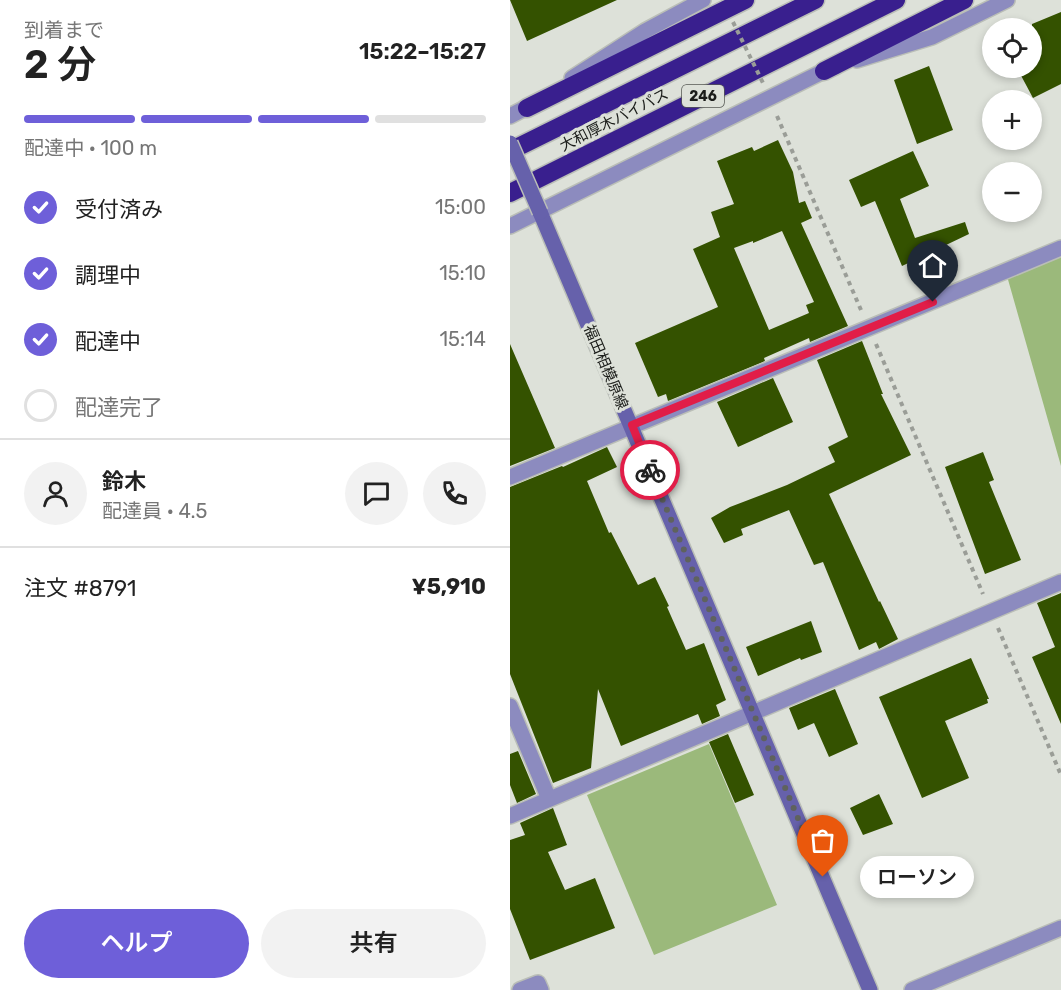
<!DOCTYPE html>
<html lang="ja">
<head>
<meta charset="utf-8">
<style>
	body { margin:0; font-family:Rubik,"Noto Sans JP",sans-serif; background:#f2f2f2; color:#222; height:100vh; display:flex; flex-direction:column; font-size:22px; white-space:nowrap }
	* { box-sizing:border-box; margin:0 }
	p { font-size:20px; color:#767676 }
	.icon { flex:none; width:33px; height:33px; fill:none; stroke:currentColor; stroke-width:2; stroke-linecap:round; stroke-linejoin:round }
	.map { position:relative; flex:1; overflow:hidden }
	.drawer { display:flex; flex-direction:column; background:#fff; width:510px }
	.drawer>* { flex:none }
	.controls { position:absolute; left:472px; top:18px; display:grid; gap:12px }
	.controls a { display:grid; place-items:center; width:60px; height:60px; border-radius:50%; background:#fff; box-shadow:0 3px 9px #0003; font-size:30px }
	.pin { position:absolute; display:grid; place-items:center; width:51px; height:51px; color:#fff; margin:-62px -26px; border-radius:50% 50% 50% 0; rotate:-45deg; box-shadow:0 0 6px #0007 }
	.pin .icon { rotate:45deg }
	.courier { position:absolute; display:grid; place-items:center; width:60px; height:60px; margin:-30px; border:4px solid #e11d48; border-radius:50%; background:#fff; color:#222; box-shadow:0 2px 8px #0007 }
	.bubble { position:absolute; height:42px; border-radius:21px; background:#fff; box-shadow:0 3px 9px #0003; font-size:20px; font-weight:600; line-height:42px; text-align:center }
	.summary em { font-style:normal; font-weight:600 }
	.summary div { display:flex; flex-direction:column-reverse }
	.summary { display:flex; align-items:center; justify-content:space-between; height:102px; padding:0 24px }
	h1 { font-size:39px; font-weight:600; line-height:45px }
	.bar { display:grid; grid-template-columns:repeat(4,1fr); gap:9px 6px; align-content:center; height:72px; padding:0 24px }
	.bar i { height:8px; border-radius:4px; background:#e0e0e0 }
	.bar .active { background:#6e5fd9 }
	.bar p { grid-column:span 4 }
	.line { display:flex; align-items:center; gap:15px; padding:0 24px; border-top:2px solid #e0e0e0 }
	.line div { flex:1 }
	.round { display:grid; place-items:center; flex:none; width:63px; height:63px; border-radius:32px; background:#f2f2f2 }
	ol { padding:0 24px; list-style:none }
	li { display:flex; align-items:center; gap:18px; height:66px }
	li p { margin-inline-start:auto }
	li .icon { padding:6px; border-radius:50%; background:#6e5fd9; color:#fff; stroke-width:4 }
	li:last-child { color:#767676 }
	li i { width:33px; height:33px; border:3px solid #e0e0e0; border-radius:50% }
	.button { display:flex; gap:12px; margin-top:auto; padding:12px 24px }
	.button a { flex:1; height:69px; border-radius:36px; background:#6e5fd9; color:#fff; font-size:24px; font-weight:600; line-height:69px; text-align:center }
	.button a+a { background:#f2f2f2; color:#222 }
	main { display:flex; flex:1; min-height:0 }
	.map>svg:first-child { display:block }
</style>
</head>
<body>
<main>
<section class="drawer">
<div class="summary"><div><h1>2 分</h1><p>到着まで</p></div><em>15:22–15:27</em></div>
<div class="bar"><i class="active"></i><i class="active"></i><i class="active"></i><i></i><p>配達中 · 100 m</p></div>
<ol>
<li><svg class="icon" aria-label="check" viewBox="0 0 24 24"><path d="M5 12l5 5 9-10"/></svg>受付済み<p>15:00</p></li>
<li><svg class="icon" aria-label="check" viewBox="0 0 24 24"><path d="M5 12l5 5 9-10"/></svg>調理中<p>15:10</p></li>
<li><svg class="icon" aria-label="check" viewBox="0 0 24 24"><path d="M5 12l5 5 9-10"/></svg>配達中<p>15:14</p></li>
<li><i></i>配達完了</li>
</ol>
<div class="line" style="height:108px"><a class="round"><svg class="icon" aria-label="person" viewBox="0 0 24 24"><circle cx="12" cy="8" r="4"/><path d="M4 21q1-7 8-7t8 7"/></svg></a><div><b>鈴木</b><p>配達員 · 4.5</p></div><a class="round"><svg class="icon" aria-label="chat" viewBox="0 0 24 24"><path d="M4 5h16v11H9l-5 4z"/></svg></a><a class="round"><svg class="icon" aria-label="phone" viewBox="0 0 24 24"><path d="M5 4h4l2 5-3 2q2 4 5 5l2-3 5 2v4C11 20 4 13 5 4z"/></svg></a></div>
<div class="line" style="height:78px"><div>注文 #8791</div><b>¥5,910</b></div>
<div class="button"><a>ヘルプ</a><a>共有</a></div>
</section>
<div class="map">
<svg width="551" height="990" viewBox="0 0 551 990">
	<rect width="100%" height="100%" fill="#dde1d9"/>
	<!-- green -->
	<path fill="#9bb97b" d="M551,241V466L495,269Z
		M199,744L267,905L144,955L77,795Z"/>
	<!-- building -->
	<path fill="#345200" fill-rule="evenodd" d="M0,0H107L17,41Z
		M551,12V84L523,98L507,68H522V24Z
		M419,66L443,130L407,144L384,80Z
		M268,140L283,172L289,203L295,201L302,218L291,223L338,326L300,342L299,338L254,358L255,361L158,401L156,394L148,397L125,343L208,307L183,249L210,237L201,212L224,204L207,161L242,147L244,151ZM272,231L304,302L296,305L299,313L259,330L224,248L243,241V243Z
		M403,151L419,186L390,199L405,238L455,222L459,234L436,245L446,272L423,281L413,256L392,266L365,201L351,207L339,180Z
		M352,341L373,394H371L401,455L319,494L369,602L370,601L388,639L369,649L366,642L349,650L313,562L304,565L279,510L231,529L233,535L214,543L201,518L220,507L277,485L325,462L318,447L338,437L307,360Z
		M0,344L45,448L0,466Z
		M263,378L283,422L228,447L207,402Z
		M97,447L107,467L77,481L99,533L101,532L128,585L145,577L159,606L157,607L176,650L194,643L216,700L206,705L210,716L192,724L188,714L111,746L88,689L81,768L43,783L0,674V487L52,466L53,467Z
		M473,452L484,480L479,482L511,560L475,574L435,467Z
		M551,593V724L522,657L545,647L527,603Z
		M301,621L312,652L291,660L290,658L248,676L236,647Z
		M461,658L479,699H477L478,703L435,721L459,778L412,798L369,697Z
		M325,689L348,744L319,757L304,723L288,730L279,708Z
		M218,734L244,795L225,803L199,742Z
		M8,751L26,794L7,803L0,785V754Z
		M369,794L383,824L353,835L340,808Z
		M43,808L57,845L38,852L55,890L85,878L105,928L20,960L0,909V840L15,835L10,823Z"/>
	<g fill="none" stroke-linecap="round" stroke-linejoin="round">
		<defs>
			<path id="street" d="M347,60L422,37L497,0
				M62,78L135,31L193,0
				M0,116L25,103
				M0,226L314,71L325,67
				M0,477L551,248
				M0,706L39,799
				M0,816L551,582
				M10,990L28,983L31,990
				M402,990L551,928"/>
			<path id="secondary" d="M30,212L360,990"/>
			<path id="highway" d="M314,71L454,0
				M17,108L235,0
				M0,151L305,0
				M0,193L386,0"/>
		</defs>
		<!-- street casing -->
		<use href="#street" stroke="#babeb7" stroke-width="18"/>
		<!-- secondary casing -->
		<use href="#secondary" stroke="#babeb7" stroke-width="18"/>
		<!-- highway casing -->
		<use href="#highway" stroke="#babeb7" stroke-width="21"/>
		<!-- path -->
		<path stroke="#9a9d97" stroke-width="4" stroke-dasharray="4.5 4.5" stroke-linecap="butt" d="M267,116L351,310
			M366,344L473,594
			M488,628L551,775"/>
		<!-- street -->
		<use href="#street" stroke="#8c8bbf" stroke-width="15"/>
		<!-- secondary -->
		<use href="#secondary" stroke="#6661ab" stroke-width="15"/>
		<!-- highway -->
		<use href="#highway" stroke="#391f8e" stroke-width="18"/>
		<defs>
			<path id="secondary-bridge" d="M0,143L30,212"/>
		</defs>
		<!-- secondary-bridge casing -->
		<use href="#secondary-bridge" stroke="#babeb7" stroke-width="18" stroke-linecap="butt"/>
		<!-- path-bridge -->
		<path stroke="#9a9d97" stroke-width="4" stroke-dasharray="4.5 4.5" stroke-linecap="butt" d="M223,22L254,85"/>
		<!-- secondary-bridge -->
		<use href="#secondary-bridge" stroke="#6661ab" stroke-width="15"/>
	</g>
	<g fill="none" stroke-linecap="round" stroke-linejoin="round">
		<!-- done -->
		<path stroke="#5f625d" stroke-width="6" stroke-dasharray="0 10.8" d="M140,470L313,877"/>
		<!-- route -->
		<path stroke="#e11d48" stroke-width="8" d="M140,470L122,425L423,302"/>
	</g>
	<g text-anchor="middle" stroke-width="6" stroke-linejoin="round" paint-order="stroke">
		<!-- shield labels -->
		<rect fill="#dde1d9" stroke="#555853" stroke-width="1.5" x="172" y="85" width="42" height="22" rx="4.5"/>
		<g font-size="14" font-weight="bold" fill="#1b1d1a">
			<text x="193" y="101">246</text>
		</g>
		<!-- street labels -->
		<g font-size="15" fill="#1b1d1a" stroke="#dde1d9">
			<text transform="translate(104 120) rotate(-27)" y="5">大和厚木バイパス</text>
			<text transform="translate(96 367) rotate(67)" y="5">福田相模原線</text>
		</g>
	</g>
</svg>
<div class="controls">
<a><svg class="icon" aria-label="locate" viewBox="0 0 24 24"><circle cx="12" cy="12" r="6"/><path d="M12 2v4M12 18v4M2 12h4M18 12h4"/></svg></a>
<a>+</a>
<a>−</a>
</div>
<div class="pin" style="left:313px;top:877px;background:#ea580c"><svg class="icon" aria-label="bag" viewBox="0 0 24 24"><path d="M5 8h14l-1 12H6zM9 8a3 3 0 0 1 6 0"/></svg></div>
<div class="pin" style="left:423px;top:302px;background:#1f2937"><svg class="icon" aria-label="home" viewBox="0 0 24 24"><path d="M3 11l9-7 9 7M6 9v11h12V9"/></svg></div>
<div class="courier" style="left:140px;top:470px"><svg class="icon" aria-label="bike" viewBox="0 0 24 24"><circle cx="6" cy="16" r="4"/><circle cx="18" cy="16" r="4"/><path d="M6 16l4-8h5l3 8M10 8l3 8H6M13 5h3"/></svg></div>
<div class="bubble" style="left:350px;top:856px;width:114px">ローソン</div>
</div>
</main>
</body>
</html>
